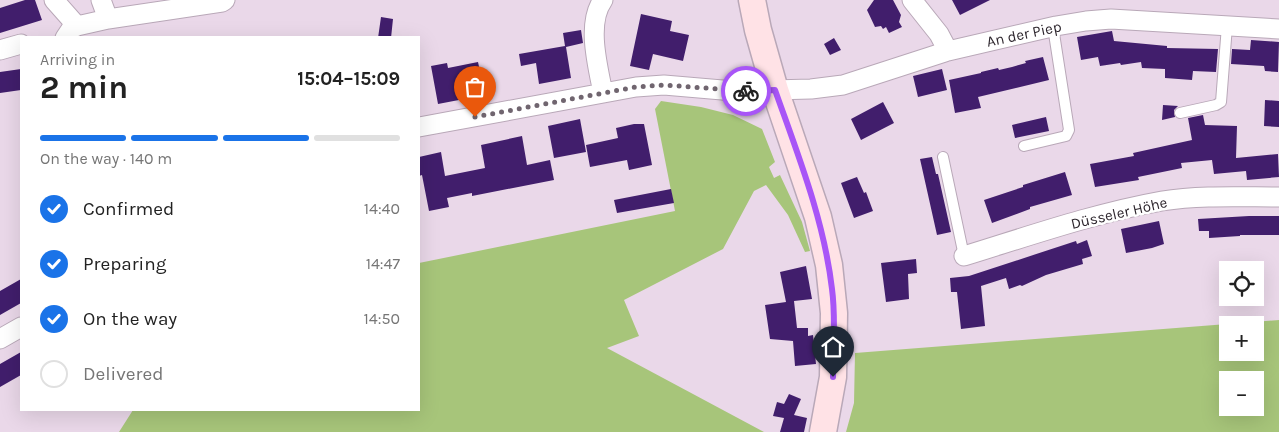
<!DOCTYPE html>
<html lang="en">
<head>
<meta charset="utf-8">
<style>
	body { margin:0; font-family:Karla,sans-serif; background:#f2f2f2; color:#222; height:100vh; display:flex; flex-direction:column; font-size:19px; white-space:nowrap }
	* { box-sizing:border-box; margin:0 }
	p { font-size:16px; color:#767676 }
	.icon { flex:none; width:28px; height:28px; fill:none; stroke:currentColor; stroke-width:2; stroke-linecap:round; stroke-linejoin:round }
	.map { position:relative; flex:1; overflow:hidden }
	.drawer { position:absolute; left:20px; top:36px; width:400px; height:375px; display:flex; flex-direction:column; background:#fff; border-radius:0px; box-shadow:0 5px 20px #0002 }
	.drawer>* { flex:none }
	.controls { position:absolute; left:1219px; top:261px; display:grid; gap:10px }
	.controls a { display:grid; place-items:center; width:45px; height:45px; border-radius:0px; background:#fff; box-shadow:0 5px 20px #0002; font-size:25px }
	.pin { position:absolute; display:grid; place-items:center; width:42px; height:42px; color:#fff; margin:-51px -21px; border-radius:50% 50% 50% 0; rotate:-45deg; box-shadow:0 0 5px #0007 }
	.pin .icon { rotate:45deg }
	.courier { position:absolute; display:grid; place-items:center; width:50px; height:50px; margin:-25px; border:4px solid #a855f7; border-radius:50%; background:#fff; color:#222; box-shadow:0 1px 6px #0007 }
	.summary em { font-style:normal; font-weight:700 }
	.summary div { display:flex; flex-direction:column-reverse }
	.summary { display:flex; align-items:center; justify-content:space-between; height:85px; padding:0 20px }
	h1 { font-size:32px; font-weight:700; line-height:38px }
	.bar { display:grid; grid-template-columns:repeat(4,1fr); gap:8px 5px; align-content:center; height:60px; padding:0 20px }
	.bar i { height:6px; border-radius:4px; background:#e0e0e0 }
	.bar .active { background:#1a73e8 }
	.bar p { grid-column:span 4 }
	ol { padding:0 20px; list-style:none }
	li { display:flex; align-items:center; gap:15px; height:55px }
	li p { margin-inline-start:auto }
	li .icon { padding:5px; border-radius:50%; background:#1a73e8; color:#fff; stroke-width:4 }
	li:last-child { color:#767676 }
	li i { width:28px; height:28px; border:2px solid #e0e0e0; border-radius:50% }
	.map>svg:first-child { display:block }
</style>
</head>
<body>
<div class="map">
<svg width="1279" height="432" viewBox="0 0 1279 432">
	<rect width="100%" height="100%" fill="#ead8e9"/>
	<!-- green -->
	<path fill="#a7c57a" fill-rule="evenodd" d="M661,101L701,107L733,115L762,129L775,162L769,167L774,178L780,175L802,222L810,251L805,252L788,215L766,185L754,191L723,249L624,300L639,336L607,348L764,432H119L133,410H419V263L675,211L655,109Z
		M1279,320V432H846L854,403L855,353ZM1228,325H1255V352H1228ZM1228,380H1255V408H1228Z"/>
	<!-- building -->
	<path fill="#411e6c" d="M25,0H35L42,20L0,33V8Z
		M874,0H893L901,15L899,22L902,27L889,33L886,27L883,29L881,26L875,27L867,10Z
		M952,0H990L960,15Z
		M641,14L672,21L670,31L689,35L683,61L653,54L649,70L630,66Z
		M381,17L393,19L391,38H378Z
		M581,30L583,43L566,47L571,78L539,84L536,63L521,66L519,54L565,46L563,33Z
		M1112,31L1114,41L1167,46V48L1218,49L1216,72L1193,71L1192,80L1165,78V69L1142,68L1141,62L1121,65L1120,63L1100,66L1098,57L1081,60L1077,37Z
		M834,38L841,50L830,55L824,44Z
		M1251,40L1279,42L1278,72L1265,71L1264,66L1231,64L1232,49L1250,50Z
		M1043,57L1049,80L978,97L981,108L955,113L949,80L981,73V72L998,68L999,70L1012,67L1026,63L1025,61Z
		M478,62L485,95L438,104L431,66L447,63L448,68Z
		M21,69V90L0,93V72Z
		M942,69L947,90L918,97L913,76Z
		M1265,100L1279,101V127L1264,126Z
		M883,102L894,123L861,140L851,119Z
		M1163,105L1178,106L1174,110L1175,117L1162,120Z
		M1203,115L1205,125L1237,126L1236,158L1278,154L1279,177L1247,180L1246,171L1214,174L1212,160L1181,163L1182,168L1138,177L1139,180L1095,187L1090,164L1134,156L1133,153L1192,140L1188,118Z
		M1046,117L1049,131L1015,138L1012,125Z
		M580,119L586,152L554,158L548,126Z
		M634,124H644L652,165L629,170L627,160L590,167L586,145L618,138L616,128Z
		M522,136L527,165L550,160L554,180L472,196V193L447,198L449,207L429,211L422,175L419,176V157L441,152L445,176L485,168L481,145Z
		M932,157L936,174H938L951,232L937,235L920,159Z
		M1065,172L1072,195L1030,207V209L992,223L984,200L1023,187V185Z
		M857,177L864,193L866,192L873,211L854,218L841,183Z
		M671,189L674,203L617,213L614,200Z
		M1249,216H1279V235H1240V236L1209,238V231H1199L1198,219Z
		M1159,221L1164,244L1152,248L1126,253L1121,229Z
		M1087,240L1092,256L1082,259L1083,264L1046,275L1022,286L1020,285L1009,289L1006,278L981,286L985,326L961,329L957,292H951L950,278L969,276L1076,241L1077,244Z
		M916,259L917,273L908,274L909,299L886,302L881,263Z
		M806,266L812,299L794,301L797,328H808V336L813,335L816,364L795,366L793,341L770,339L765,305L786,302L780,272Z
		M21,279V303L0,315V291Z
		M21,352V375L0,387V364Z
		M789,394L801,399L794,415L807,418L804,432H780L784,418L773,416L777,402L784,404Z"/>
	<g fill="none" stroke-linecap="round" stroke-linejoin="round">
		<defs>
			<path id="service" d="M1180,113L1216,105L1221,102L1227,26
				M1024,146L1066,136L1069,130L1053,27
				M943,157L964,256"/>
			<path id="minor" d="M54,0L77,26L71,29L65,38
				M101,0L108,19
				M603,0C586,23 598,67 603,93
				M912,0L939,34L948,51
				M77,26L108,19L222,2L225,0
				M0,50L21,44
				M419,127L636,87L664,85L734,91L811,89L843,85L948,51L1056,26L1086,21L1111,19L1279,29
				M964,256C1029,236 1095,213 1162,201C1200,195 1240,197 1279,197
				M0,339L21,327"/>
			<path id="secondary" d="M752,0L758,30L775,90L818,217L829,265L834,313L833,377L823,432"/>
		</defs>
		<!-- service casing -->
		<use href="#service" stroke="#b9a8b8" stroke-width="12"/>
		<!-- minor casing -->
		<use href="#minor" stroke="#b9a8b8" stroke-width="21"/>
		<!-- secondary casing -->
		<use href="#secondary" stroke="#b9a8b8" stroke-width="29"/>
		<!-- service -->
		<use href="#service" stroke="#fff" stroke-width="10"/>
		<!-- minor -->
		<use href="#minor" stroke="#fff" stroke-width="19"/>
		<!-- secondary -->
		<use href="#secondary" stroke="#ffe2e6" stroke-width="26"/>
	</g>
	<g fill="none" stroke-linecap="round" stroke-linejoin="round">
		<!-- done -->
		<path stroke="#70656f" stroke-width="5" stroke-dasharray="0 9" d="M475,117L636,87L664,85L746,91"/>
		<!-- route -->
		<path stroke="#a855f7" stroke-width="6" d="M746,91L775,90C798,155 824,220 832,289C836,318 833,347 833,377"/>
	</g>
	<g text-anchor="middle" stroke-width="5" stroke-linejoin="round" paint-order="stroke">
		<!-- street labels -->
		<g font-size="15" fill="#2e272e" stroke="#fff">
			<text transform="translate(1024 34) rotate(-12)" y="5">An der Piep</text>
			<text transform="translate(1119 213) rotate(-13)" y="5">Düsseler Höhe</text>
		</g>
	</g>
</svg>
<div class="controls">
<a><svg class="icon" aria-label="locate" viewBox="0 0 24 24"><circle cx="12" cy="12" r="6"/><path d="M12 2v4M12 18v4M2 12h4M18 12h4"/></svg></a>
<a>+</a>
<a>−</a>
</div>
<div class="pin" style="left:475px;top:117px;background:#ea580c"><svg class="icon" aria-label="bag" viewBox="0 0 24 24"><path d="M5 8h14l-1 12H6zM9 8a3 3 0 0 1 6 0"/></svg></div>
<div class="pin" style="left:833px;top:377px;background:#1f2937"><svg class="icon" aria-label="home" viewBox="0 0 24 24"><path d="M3 11l9-7 9 7M6 9v11h12V9"/></svg></div>
<div class="courier" style="left:746px;top:91px"><svg class="icon" aria-label="bike" viewBox="0 0 24 24"><circle cx="6" cy="16" r="4"/><circle cx="18" cy="16" r="4"/><path d="M6 16l4-8h5l3 8M10 8l3 8H6M13 5h3"/></svg></div>
<section class="drawer">
<div class="summary"><div><h1>2 min</h1><p>Arriving in</p></div><em>15:04–15:09</em></div>
<div class="bar"><i class="active"></i><i class="active"></i><i class="active"></i><i></i><p>On the way · 140 m</p></div>
<ol>
<li><svg class="icon" aria-label="check" viewBox="0 0 24 24"><path d="M5 12l5 5 9-10"/></svg>Confirmed<p>14:40</p></li>
<li><svg class="icon" aria-label="check" viewBox="0 0 24 24"><path d="M5 12l5 5 9-10"/></svg>Preparing<p>14:47</p></li>
<li><svg class="icon" aria-label="check" viewBox="0 0 24 24"><path d="M5 12l5 5 9-10"/></svg>On the way<p>14:50</p></li>
<li><i></i>Delivered</li>
</ol>
</section>
</div>
</body>
</html>
